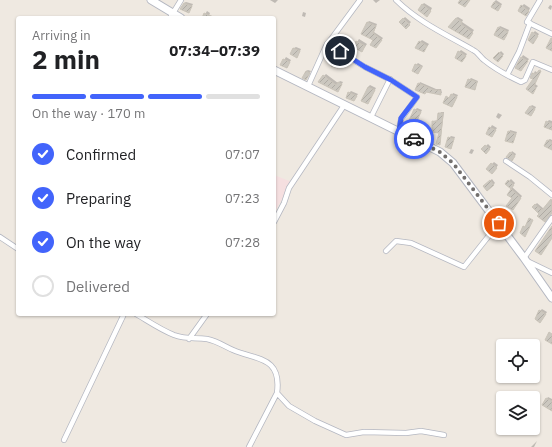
<!DOCTYPE html>
<html lang="en">
<head>
<meta charset="utf-8">
<style>
	body { margin:0; font-family:"IBM Plex Sans",sans-serif; background:#f6f6f6; color:#202124; height:100vh; display:flex; flex-direction:column; font-size:15px; white-space:nowrap }
	* { box-sizing:border-box; margin:0 }
	p { font-size:13px; color:#757577 }
	.icon { flex:none; width:22px; height:22px; fill:none; stroke:currentColor; stroke-width:2; stroke-linecap:round; stroke-linejoin:round }
	.map { position:relative; flex:1; overflow:hidden }
	.panel { position:absolute; left:16px; top:16px; width:260px; height:300px; display:flex; flex-direction:column; background:#fff; border-radius:4px; box-shadow:0 1px 3px #0004 }
	.panel>* { flex:none }
	.controls { position:absolute; left:496px; top:339px; display:grid; gap:8px }
	.controls a { display:grid; place-items:center; width:44px; height:44px; border-radius:4px; background:#fff; box-shadow:0 1px 3px #0004; font-size:20px }
	.pin { position:absolute; display:grid; place-items:center; width:34px; height:34px; color:#fff; margin:-17px; border:2px solid #fff; border-radius:50%; box-shadow:0 1px 4px #0007 }
	.courier { position:absolute; display:grid; place-items:center; width:40px; height:40px; margin:-20px; border:3px solid #4264fb; border-radius:50%; background:#fff; color:#222; box-shadow:0 1px 5px #0007 }
	.overview em { font-style:normal; font-weight:800 }
	.overview div { display:flex; flex-direction:column-reverse }
	.overview { display:flex; align-items:center; justify-content:space-between; height:68px; padding:0 16px }
	h1 { font-size:26px; font-weight:800; line-height:30px }
	.bar { display:grid; grid-template-columns:repeat(4,1fr); gap:6px 4px; align-content:center; height:48px; padding:0 16px }
	.bar i { height:5px; border-radius:3px; background:#e0e0e0 }
	.bar .selected { background:#4264fb }
	.bar p { grid-column:span 4 }
	ol { padding:0 16px; list-style:none }
	li { display:flex; align-items:center; gap:12px; height:44px }
	li p { margin-inline-start:auto }
	li .icon { padding:4px; border-radius:50%; background:#4264fb; color:#fff; stroke-width:4 }
	li:last-child { color:#757577 }
	li i { width:22px; height:22px; border:2px solid #e0e0e0; border-radius:50% }
	.map>svg:first-child { display:block }
</style>
</head>
<body>
<div class="map">
<svg width="552" height="447" viewBox="0 0 552 447">
	<defs>
		<pattern id="building-hatch" width="6" height="6" patternUnits="userSpaceOnUse"><rect width="6" height="6" fill="#cbc7bf"/><path d="M-1 1l2-2M0 6l6-6M5 7l2-2" fill="none" stroke="#afaba4"/></pattern>
	</defs>
	<rect width="100%" height="100%" fill="#efe9e1"/>
	<!-- medical -->
	<path fill="#f5dfe0" d="M274,175L292,182L274,213Z"/>
	<!-- shadow -->
	<path fill="#0003" d="M270,0H278L275,3Z
		M373,0H380L376,3Z
		M496,0L502,4L500,8L494,2Z
		M186,2L193,4L190,10L184,3Z
		M424,3L432,8L429,14L422,5Z
		M524,4L530,8L528,13L522,6Z
		M550,5L552,6L551,10L548,8Z
		M207,11L210,13L208,18H203Z
		M303,12L306,13L305,17L302,16Z
		M248,16L253,18H246Z
		M405,17L411,22L406,28L400,22Z
		M458,17L463,20L462,22L474,30L470,36L456,18Z
		M369,21L377,24L374,32L383,38L376,47L368,22Z
		M500,26L509,30L506,37L499,27Z
		M535,31L539,34L535,40L533,33Z
		M359,39L367,44L362,51L354,46Z
		M422,40L429,44L424,51L420,42Z
		M296,47L301,49L297,57L294,48Z
		M461,50L467,54L464,59L459,52Z
		M501,51L504,54L498,61L495,58Z
		M523,55L529,59L522,68L516,67Z
		M338,56L343,58L338,67L336,58Z
		M286,57L291,60L287,67L281,65Z
		M418,63L423,66L418,73L416,65Z
		M541,69L535,84L538,86L532,92L534,78L532,77L535,71L538,73Z
		M308,70L311,71L306,79V71Z
		M326,74L338,83L340,81L343,82L339,89L324,76Z
		M471,78L478,81L475,89L469,80Z
		M420,82L436,89H441L442,93L440,94L419,84Z
		M370,85L376,88L368,103V87Z
		M351,91L358,94L354,100L349,93Z
		M453,93L458,95L453,105L447,97H451Z
		M532,105L536,107L533,113L531,106Z
		M417,108L422,110L415,124V110Z
		M441,112H444L440,144L437,143L440,132L433,131V121L438,120Z
		M498,113L502,115L499,119L496,117Z
		M549,120L552,121V128L547,122Z
		M492,125L497,128L492,135L487,134Z
		M510,130L517,132L513,142L509,132Z
		M451,136L455,137L451,148L449,138Z
		M550,139L552,140V149L548,140Z
		M488,144L491,147L486,153L483,149Z
		M471,149L474,150L472,154L469,153Z
		M512,151L516,154L514,158L511,153Z
		M494,162L498,165L494,171L492,164Z
		M492,179L495,183L493,185L486,184Z
		M511,179L515,183L512,187L522,196L514,207L513,198L508,194L512,189L506,184Z
		M552,199V211L546,219L533,207L537,203L544,209Z
		M542,309L547,312L542,320L540,311Z
		M548,397L552,399V410L543,404Z
		M537,441L534,447H531Z"/>
	<!-- building -->
	<path fill="url(#building-hatch)" stroke="#cbc5ba" d="M460,0H470L465,7L458,3Z
		M494,2L501,6L498,11L491,7Z
		M184,3L192,6L189,13L180,9Z
		M422,4L431,11L427,17L418,10Z
		M521,5L529,11L526,16L518,11Z
		M204,13L216,18H202Z
		M403,18L410,25L406,29L399,22Z
		M456,18L462,22L461,24L473,33L469,39L448,27Z
		M367,22L376,26L373,33L382,40L376,48L370,45L373,40L361,34Z
		M498,27L508,32L504,40L494,35Z
		M532,32L538,36L533,44L528,40Z
		M551,38H552V51L546,48Z
		M356,41L365,46L362,52L353,47Z
		M419,41L427,46L424,52L415,48Z
		M293,48L300,51L297,58L290,54Z
		M458,51L466,56L462,62L455,58Z
		M499,52L503,56L498,62L493,58Z
		M335,57L342,60L338,68L331,66Z
		M521,57L528,61L521,71L515,68Z
		M283,59L290,62L287,68L280,65Z
		M415,64L422,67L418,74L412,71Z
		M539,70L541,71L534,86L536,88L533,94L526,89L533,79L530,78L532,73L536,74Z
		M306,71L310,73L306,80L302,78Z
		M323,75L336,85L338,82L342,84L338,92L318,82Z
		M468,79L477,82L475,90L465,87Z
		M418,83L434,90H440L441,95L426,92L425,94L415,90Z
		M368,87L375,90L368,104L361,101Z
		M348,92L357,96L354,101L346,98Z
		M451,94L457,97L452,107L443,103L446,96L449,98Z
		M530,106L535,109L531,116L525,113Z
		M414,109L421,112L415,125L408,123Z
		M438,113H443L440,145L436,144L439,133L432,132V121L437,122Z
		M546,121L552,124V130L544,127Z
		M489,127L496,130L492,137L486,134Z
		M508,131L516,134L513,143L505,141Z
		M448,137L454,139L451,149L445,147Z
		M547,140L552,142V150L544,146Z
		M485,145L490,149L486,154L481,149Z
		M510,152L515,156L512,161L506,157Z
		M491,163L497,168L492,174L486,169Z
		M490,180L494,185L487,191L483,186Z
		M508,180L514,185L511,189L505,184Z
		M511,189L521,198L513,210L506,206L512,198L507,195Z
		M551,199L552,213L545,222L537,216L539,214L532,207L535,204L542,210Z
		M529,218L533,220L525,237L520,233L523,226L525,227Z
		M552,226V238L541,255L535,251Z
		M539,310L546,314L540,323L535,319Z
		M549,332L552,334V344L545,340Z
		M546,398L552,401V411L542,405Z"/>
	<g fill="none" stroke-linecap="round" stroke-linejoin="round">
		<defs>
			<path id="minor" d="M396,0C418,22 447,35 473,50C478,52 480,57 484,60C495,69 508,76 521,82L525,80L533,62L552,70
				M540,0L527,22L552,34
				M170,18L181,0
				M327,44L365,67L391,80L417,97L401,119L399,131
				M507,75L519,52L530,23
				M308,86L326,46L360,0
				M371,117L390,79
				M506,161L530,177L552,195
				M274,222L284,203L289,188L345,104
				M0,237L18,249
				M386,251L396,241L411,243L464,267L499,223
				M524,258L552,218
				M527,261L552,273
				M136,314C148,321 161,330 174,335C188,340 195,337 207,339C217,341 224,346 233,350C256,360 282,356 277,393L289,406L315,421L346,435L364,432L406,433L421,431L444,435
				M189,339L207,314
				M64,440L124,314
				M249,447L277,393"/>
			<path id="secondary" d="M151,0L181,18
				M274,70L440,152L453,163L524,258L552,298"/>
		</defs>
		<!-- minor casing -->
		<use href="#minor" stroke="#b4b7c1" stroke-width="6"/>
		<!-- secondary casing -->
		<use href="#secondary" stroke="#b4b7c1" stroke-width="9"/>
		<!-- minor -->
		<use href="#minor" stroke="#fff" stroke-width="4.5"/>
		<!-- secondary -->
		<use href="#secondary" stroke="#fff" stroke-width="7"/>
	</g>
	<g fill="none" stroke-linecap="round" stroke-linejoin="round">
		<!-- done -->
		<path stroke="#726f6d" stroke-width="4" stroke-dasharray="0 7.2" d="M414,139L440,152L453,163L499,223"/>
		<!-- route -->
		<path stroke="#4264fb" stroke-width="5" d="M340,51L365,67L391,80L417,97L401,118L399,131L414,139"/>
	</g>
</svg>
<div class="controls">
<a><svg class="icon" aria-label="locate" viewBox="0 0 24 24"><circle cx="12" cy="12" r="6"/><path d="M12 2v4M12 18v4M2 12h4M18 12h4"/></svg></a>
<a><svg class="icon" aria-label="layers" viewBox="0 0 24 24"><path d="M12 4l9 5-9 5-9-5zM3 14l9 5 9-5"/></svg></a>
</div>
<div class="pin" style="left:499px;top:223px;background:#ea580c"><svg class="icon" aria-label="bag" viewBox="0 0 24 24"><path d="M5 8h14l-1 12H6zM9 8a3 3 0 0 1 6 0"/></svg></div>
<div class="pin" style="left:340px;top:51px;background:#1f2937"><svg class="icon" aria-label="home" viewBox="0 0 24 24"><path d="M3 11l9-7 9 7M6 9v11h12V9"/></svg></div>
<div class="courier" style="left:414px;top:139px"><svg class="icon" aria-label="car" viewBox="0 0 24 24"><path d="M5 17H2v-5l4-1 3-4h7l3 4 3 1v5h-3M9 17h6M6 11h13"/><circle cx="7" cy="17" r="2"/><circle cx="17" cy="17" r="2"/></svg></div>
<section class="panel">
<div class="overview"><div><h1>2 min</h1><p>Arriving in</p></div><em>07:34–07:39</em></div>
<div class="bar"><i class="selected"></i><i class="selected"></i><i class="selected"></i><i></i><p>On the way · 170 m</p></div>
<ol>
<li><svg class="icon" aria-label="check" viewBox="0 0 24 24"><path d="M5 12l5 5 9-10"/></svg>Confirmed<p>07:07</p></li>
<li><svg class="icon" aria-label="check" viewBox="0 0 24 24"><path d="M5 12l5 5 9-10"/></svg>Preparing<p>07:23</p></li>
<li><svg class="icon" aria-label="check" viewBox="0 0 24 24"><path d="M5 12l5 5 9-10"/></svg>On the way<p>07:28</p></li>
<li><i></i>Delivered</li>
</ol>
</section>
</div>
</body>
</html>
